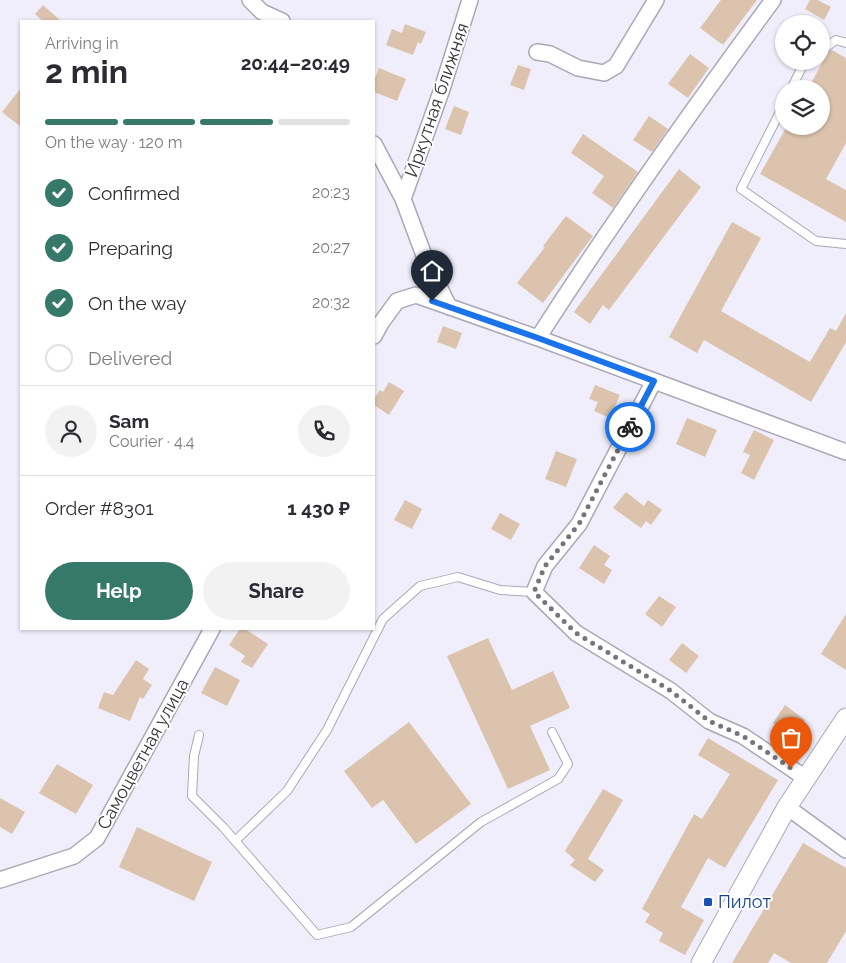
<!DOCTYPE html>
<html lang="en">
<head>
<meta charset="utf-8">
<style>
	body { margin:0; font-family:Raleway,sans-serif; background:#f2f2f3; color:#2b2b33; height:100vh; display:flex; flex-direction:column; font-size:19px; white-space:nowrap }
	* { box-sizing:border-box; margin:0 }
	p { font-size:16px; color:#7c7c81 }
	.icon { flex:none; width:28px; height:28px; fill:none; stroke:currentColor; stroke-width:2; stroke-linecap:round; stroke-linejoin:round }
	.map { position:relative; flex:1; overflow:hidden }
	.sheet { position:absolute; left:20px; top:20px; width:355px; height:610px; display:flex; flex-direction:column; background:#fff; border-radius:0px; box-shadow:0 1px 4px #0004 }
	.sheet>* { flex:none }
	.buttons { position:absolute; left:775px; top:15px; display:grid; gap:10px }
	.buttons a { display:grid; place-items:center; width:55px; height:55px; border-radius:50%; background:#fff; box-shadow:0 1px 4px #0004; font-size:25px }
	.pin { position:absolute; display:grid; place-items:center; width:42px; height:42px; color:#fff; margin:-51px -21px; border-radius:50% 50% 50% 0; rotate:-45deg; box-shadow:0 0 5px #0007 }
	.pin .icon { rotate:45deg }
	.courier { position:absolute; display:grid; place-items:center; width:50px; height:50px; margin:-25px; border:4px solid #1a73e8; border-radius:50%; background:#fff; color:#222; box-shadow:0 1px 6px #0007 }
	.summary em { font-style:normal; font-weight:700 }
	.summary div { display:flex; flex-direction:column-reverse }
	.summary { display:flex; align-items:center; justify-content:space-between; height:85px; padding:0 25px }
	h1 { font-size:32px; font-weight:700; line-height:38px }
	.bar { display:grid; grid-template-columns:repeat(4,1fr); gap:8px 5px; align-content:center; height:60px; padding:0 25px }
	.bar i { height:6px; border-radius:4px; background:#e1e1e2 }
	.bar .current { background:#36796b }
	.bar p { grid-column:span 4 }
	.line { display:flex; align-items:center; gap:12px; padding:0 25px; border-top:1px solid #e1e1e2 }
	.line div { flex:1 }
	.round { display:grid; place-items:center; flex:none; width:52px; height:52px; border-radius:26px; background:#f2f2f3 }
	ol { padding:0 25px; list-style:none }
	li { display:flex; align-items:center; gap:15px; height:55px }
	li p { margin-inline-start:auto }
	li .icon { padding:5px; border-radius:50%; background:#36796b; color:#fff; stroke-width:4 }
	li:last-child { color:#7c7c81 }
	li i { width:28px; height:28px; border:2px solid #e1e1e2; border-radius:50% }
	.action { display:flex; gap:10px; margin-top:auto; padding:10px 25px }
	.action a { flex:1; height:58px; border-radius:30px; background:#36796b; color:#fff; font-size:20px; font-weight:700; line-height:58px; text-align:center }
	.action a+a { background:#f2f2f3; color:#2b2b33 }
	.map>svg:first-child { display:block }
</style>
</head>
<body>
<div class="map">
<svg width="846" height="963" viewBox="0 0 846 963">
	<rect width="100%" height="100%" fill="#f1eefc"/>
	<!-- building -->
	<path fill="#dbc3ad" d="M721,0H757L723,45L700,28Z
		M810,0H818L831,7L824,20L805,9Z
		M43,5L61,21H43L35,14Z
		M405,24L426,32L421,44L418,42L413,55L386,45L392,29L402,33Z
		M832,50L846,58V143L826,179L846,190V222L760,174L787,126H821V89H808L828,52Z
		M690,54L709,68L688,98L668,84Z
		M518,65L531,69L524,90L510,85Z
		M379,68L406,79L397,101L374,92V81Z
		M21,88V127L2,112Z
		M454,106L469,112L461,135L445,129Z
		M649,116L668,129L652,152L633,140Z
		M583,134L638,172L613,208L592,193L604,176L571,153Z
		M679,169L701,187L609,310L603,305L590,324L574,312Z
		M566,216L593,236L543,303L517,283L545,247L543,246Z
		M732,222L761,238L721,311L810,362L830,328L836,331L846,313V342L811,402L704,340L697,353L669,337Z
		M443,326L462,333L456,349L437,342Z
		M389,382L404,391L389,415L374,405V399L380,390L383,392Z
		M595,385L620,395L610,418L594,411L598,402L589,399Z
		M687,418L717,430L705,457L676,444Z
		M754,430L774,440L754,480L741,473L750,455L743,452Z
		M556,451L577,459L566,487L545,479Z
		M626,492L644,506L648,500L662,510L651,525L646,521L641,528L613,508Z
		M405,500L422,509L412,529L394,520Z
		M500,513L520,524L511,540L491,529Z
		M594,545L610,556L604,565L612,570L604,584L579,568Z
		M659,596L676,607L662,627L645,614Z
		M846,614V670L821,654Z
		M240,629H245L268,644L252,668L241,662L245,656L229,645Z
		M488,638L512,690L553,671L570,708L530,726L550,770L508,789L447,656Z
		M682,643L699,656L686,673L669,660Z
		M136,660L149,669L143,679L152,685L143,699L140,697L130,721L98,708L104,692L113,695Z
		M215,667L240,680L227,706L201,693Z
		M785,705L805,720L792,738L773,723Z
		M409,722L471,804L416,844L383,800L372,808L344,771Z
		M708,738L778,780L725,868L708,858L681,907L704,920L685,955L659,941L663,933L645,922L650,914L642,909L694,814L702,819L730,774L698,755Z
		M57,764L93,785L76,814L39,793Z
		M603,789L623,800L588,859L604,870L595,882L570,865L575,860L565,851Z
		M0,798L25,812L12,834L0,827Z
		M137,827L212,862L194,901L119,867Z
		M803,843L846,868V931L827,963H791L774,953L768,963H732Z"/>
	<g fill="none" stroke-linecap="round" stroke-linejoin="round">
		<defs>
			<path id="service" d="M821,51L836,40L846,43
				M791,89L803,65L808,61
				M784,104L741,189L816,241L846,244
				M199,735L194,756L192,796L223,827L317,935L351,927L481,822L558,779L568,764L552,732
				M235,841L287,791L327,730L383,619L420,586L458,577L500,590L534,592"/>
			<path id="minor" d="M250,0L262,12L282,21
				M537,52L550,54L578,68L604,73L616,66L656,0
				M374,144L403,199L425,258L449,307
				M403,199L442,89L470,0
				M374,336L381,323L397,301L416,295L538,338L846,452
				M538,338C612,222 692,110 773,0
				M654,381L579,524L545,566L534,592L576,633L671,691L709,721L743,736L807,779
				M787,807L846,850
				M0,880L74,856L97,838L212,629"/>
			<path id="tertiary" d="M701,963L787,807L846,718"/>
		</defs>
		<!-- service casing -->
		<use href="#service" stroke="#aba8b5" stroke-width="10"/>
		<!-- minor casing -->
		<use href="#minor" stroke="#aba8b5" stroke-width="18"/>
		<!-- tertiary casing -->
		<use href="#tertiary" stroke="#aba8b5" stroke-width="21"/>
		<!-- service -->
		<use href="#service" stroke="#fff" stroke-width="8"/>
		<!-- minor -->
		<use href="#minor" stroke="#fff" stroke-width="15"/>
		<!-- tertiary -->
		<use href="#tertiary" stroke="#fff" stroke-width="19"/>
	</g>
	<g fill="none" stroke-linecap="round" stroke-linejoin="round">
		<!-- done -->
		<path stroke="#76747d" stroke-width="5" stroke-dasharray="0 9" d="M630,427L579,524L545,566L534,592L576,633L671,691L709,721L743,736L791,768"/>
		<!-- route -->
		<path stroke="#1a73e8" stroke-width="6" d="M432,301L538,338L654,381L630,427"/>
	</g>
	<!-- markers -->
	<rect fill="#1a4fb4" stroke="#fff" stroke-width="2" x="703" y="897" width="10" height="10" rx="2.5"/>
	<g text-anchor="middle" stroke-width="4" stroke-linejoin="round" paint-order="stroke">
		<!-- street labels -->
		<g font-size="18" fill="#343338" stroke="#fff">
			<text transform="translate(437 100) rotate(-71)" y="6">Иркутная ближняя</text>
			<text transform="translate(143 754) rotate(-61)" y="6">Самоцветная улица</text>
		</g>
		<!-- transit labels -->
		<g font-size="18" fill="#164399" stroke="#fff" text-anchor="start">
			<text x="718" y="908">Пилот</text>
		</g>
	</g>
</svg>
<div class="buttons">
<a><svg class="icon" aria-label="locate" viewBox="0 0 24 24"><circle cx="12" cy="12" r="6"/><path d="M12 2v4M12 18v4M2 12h4M18 12h4"/></svg></a>
<a><svg class="icon" aria-label="layers" viewBox="0 0 24 24"><path d="M12 4l9 5-9 5-9-5zM3 14l9 5 9-5"/></svg></a>
</div>
<div class="pin" style="left:791px;top:768px;background:#ea580c"><svg class="icon" aria-label="bag" viewBox="0 0 24 24"><path d="M5 8h14l-1 12H6zM9 8a3 3 0 0 1 6 0"/></svg></div>
<div class="pin" style="left:432px;top:301px;background:#1f2937"><svg class="icon" aria-label="home" viewBox="0 0 24 24"><path d="M3 11l9-7 9 7M6 9v11h12V9"/></svg></div>
<div class="courier" style="left:630px;top:427px"><svg class="icon" aria-label="bike" viewBox="0 0 24 24"><circle cx="6" cy="16" r="4"/><circle cx="18" cy="16" r="4"/><path d="M6 16l4-8h5l3 8M10 8l3 8H6M13 5h3"/></svg></div>
<section class="sheet">
<div class="summary"><div><h1>2 min</h1><p>Arriving in</p></div><em>20:44–20:49</em></div>
<div class="bar"><i class="current"></i><i class="current"></i><i class="current"></i><i></i><p>On the way · 120 m</p></div>
<ol>
<li><svg class="icon" aria-label="check" viewBox="0 0 24 24"><path d="M5 12l5 5 9-10"/></svg>Confirmed<p>20:23</p></li>
<li><svg class="icon" aria-label="check" viewBox="0 0 24 24"><path d="M5 12l5 5 9-10"/></svg>Preparing<p>20:27</p></li>
<li><svg class="icon" aria-label="check" viewBox="0 0 24 24"><path d="M5 12l5 5 9-10"/></svg>On the way<p>20:32</p></li>
<li><i></i>Delivered</li>
</ol>
<div class="line" style="height:90px"><a class="round"><svg class="icon" aria-label="person" viewBox="0 0 24 24"><circle cx="12" cy="8" r="4"/><path d="M4 21q1-7 8-7t8 7"/></svg></a><div><b>Sam</b><p>Courier · 4.4</p></div><a class="round"><svg class="icon" aria-label="phone" viewBox="0 0 24 24"><path d="M5 4h4l2 5-3 2q2 4 5 5l2-3 5 2v4C11 20 4 13 5 4z"/></svg></a></div>
<div class="line" style="height:65px"><div>Order #8301</div><b>1 430 ₽</b></div>
<div class="action"><a>Help</a><a>Share</a></div>
</section>
</div>
</body>
</html>
